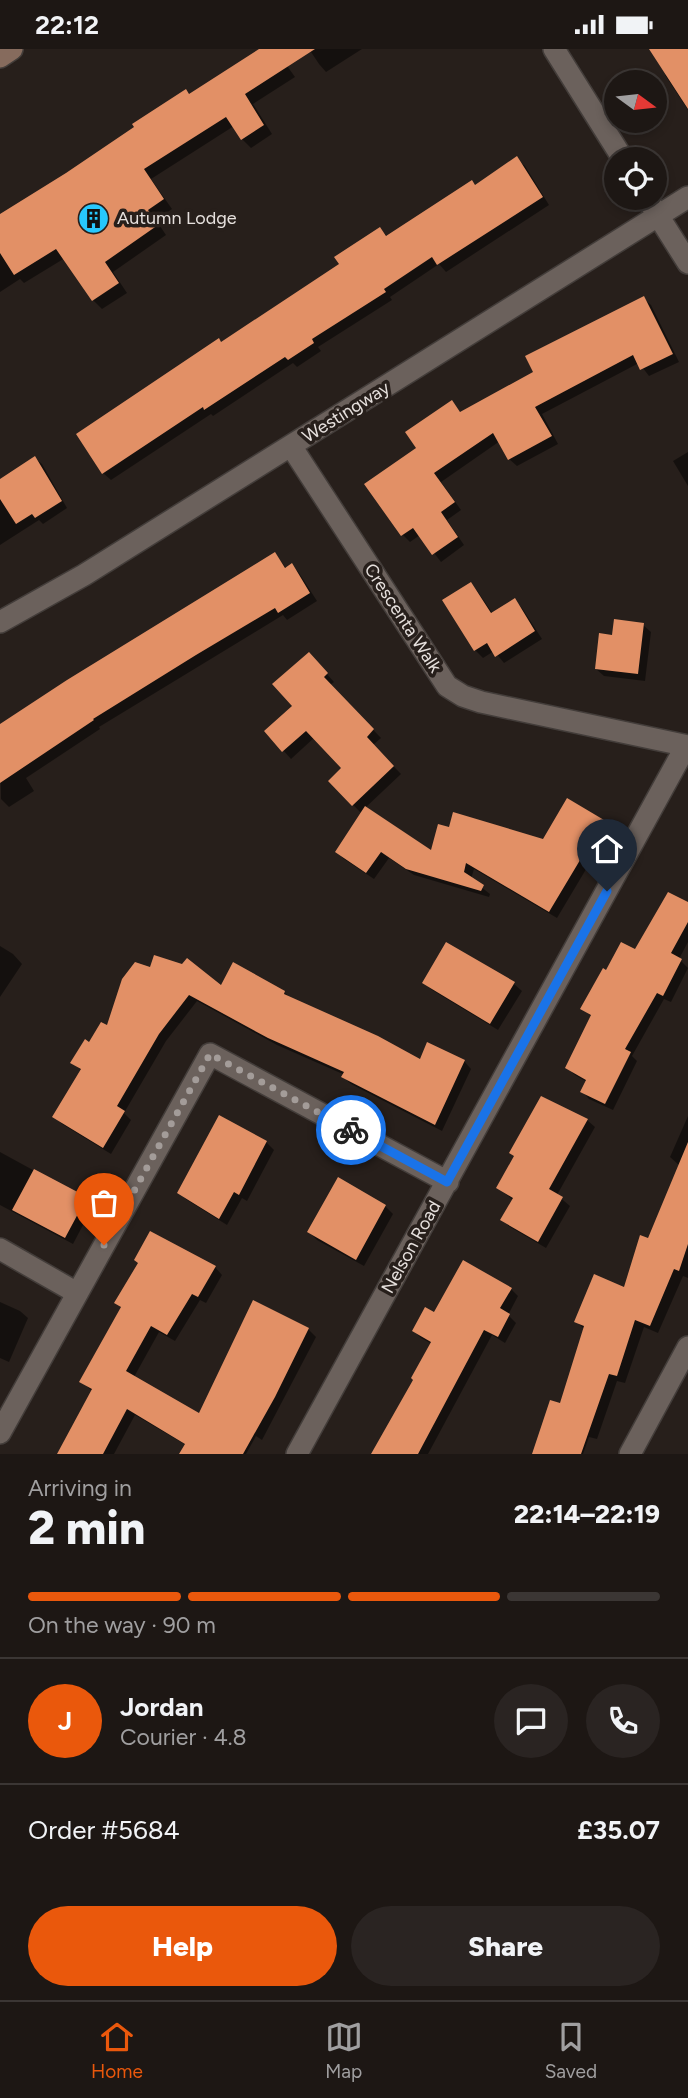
<!DOCTYPE html>
<html lang="en">
<head>
<meta charset="utf-8">
<style>
	body { margin:0; font-family:Figtree,sans-serif; background:#2a2422; color:#f1f3f6; height:100vh; display:flex; flex-direction:column; font-size:26px; white-space:nowrap }
	* { box-sizing:border-box; margin:0 }
	p { font-size:23px; color:#a09fa0 }
	.icon { flex:none; width:38px; height:38px; fill:none; stroke:currentColor; stroke-width:2; stroke-linecap:round; stroke-linejoin:round }
	.map { position:relative; height:1405px; overflow:hidden }
	.details { display:flex; flex-direction:column; background:#1d1714; flex:1 }
	.details>* { flex:none }
	.needle { width:46px; rotate:105deg }
	.fabs { position:absolute; left:604px; top:21px; display:grid; gap:14px }
	.fabs a { display:grid; place-items:center; width:63px; height:63px; border-radius:50%; background:#1d1714; box-shadow:0 4px 10px #0003,0 0 0 2px #3b3634; font-size:35px }
	.pin { position:absolute; display:grid; place-items:center; width:60px; height:60px; color:#fff; margin:-72px -30px; border-radius:50% 50% 50% 0; rotate:-45deg; box-shadow:0 0 7px #0007 }
	.pin .icon { rotate:45deg }
	.courier { position:absolute; display:grid; place-items:center; width:70px; height:70px; margin:-35px; border:5px solid #1a73e8; border-radius:50%; background:#fff; color:#222; box-shadow:0 2px 9px #0007 }
	.head em { font-style:normal; font-weight:800 }
	.head div { display:flex; flex-direction:column-reverse }
	.head { display:flex; align-items:center; justify-content:space-between; height:119px; padding:0 28px }
	h1 { font-size:46px; font-weight:800; line-height:52px }
	.bar { display:grid; grid-template-columns:repeat(4,1fr); gap:10px 7px; align-content:center; height:84px; padding:0 28px }
	.bar i { height:9px; border-radius:5px; background:#3b3634 }
	.bar .active { background:#ea580c }
	.bar p { grid-column:span 4 }
	.line { display:flex; align-items:center; gap:18px; padding:0 28px; border-top:2px solid #3b3634 }
	.line div { flex:1 }
	.round { display:grid; place-items:center; flex:none; width:74px; height:74px; border-radius:37px; background:#2a2422 }
	.button { display:flex; gap:14px; margin-top:auto; padding:14px 28px }
	.button a { flex:1; height:80px; border-radius:42px; background:#ea580c; color:#fff; font-size:28px; font-weight:800; line-height:80px; text-align:center }
	.button a+a { background:#2a2422; color:#f1f3f6 }
	.status { display:flex; justify-content:space-between; align-items:center; height:49px; padding:0 35px; background:#1d1714; direction:ltr }
	.status svg { height:19px; fill:currentColor }
	.dock { display:flex; justify-content:space-around; align-items:center; height:98px; border-top:2px solid #3b3634; background:#1d1714; font-size:19px; color:#a09fa0 }
	.dock a { display:grid; justify-items:center; gap:4px }
	.dock .active { color:#ea580c }
	.map>svg:first-child { display:block }
</style>
</head>
<body>
<div class="status"><b>22:12</b><svg viewBox="0 0 49 12"><path d="M0 12V9h3v3zM5 12V6h3v6zM10 12V3h3v9zM15 12V0h3v12zM26 1h20v11H26zM47 4h2v5h-2z"/></svg></div>
<div class="map">
<svg width="688" height="1405" viewBox="0 0 688 1405">
	<rect width="100%" height="100%" fill="#271f1b"/>
	<!-- shadow -->
	<path fill="#0007" d="M263,0H275L295,28L253,55L272,85L251,99L242,90L234,77L151,130L172,160L156,171L166,186L113,223L127,244L102,260L93,251L65,209L24,234L20,230L0,243V167Z
		M309,0H362L326,23L319,15Z
		M651,0H688V61L665,26L667,25Z
		M517,110L525,117L549,156L446,223L439,215L390,248L392,251L318,298L321,302L297,318L293,314L213,367L211,365L111,431L103,424L221,294L341,216L380,180L388,188L476,138Z
		M643,249L651,256L679,313L649,327L639,314L542,365L558,395L517,417L509,410L500,392L441,433L461,461L447,471L464,496L441,513L420,486L410,493L403,486L367,435L418,399L452,354L461,364L536,323Z
		M688,403V437L673,412Z
		M35,409L42,415L67,459L43,475L39,471L0,496V432Z
		M275,505L287,520L292,516L299,524L317,552L287,571L283,566L99,678L100,680L26,729L34,742L9,758L1,750L0,678Z
		M471,535L478,543L493,565L515,552L522,559L542,590L504,614L494,602L483,609L475,601Z
		M643,576L651,583L645,632L604,627L596,620L613,587Z
		M316,613L334,633L330,636L381,689L373,696L401,725L365,759L432,803L544,792L602,772L610,780L557,869L474,820L471,830L490,845L489,848L414,826L389,809L374,830L344,810L337,803L362,765L330,732L344,719L315,688L291,710L266,682L294,657Z
		M688,855V893L679,910L688,919L671,953L664,950L632,1007L637,1012L613,1061L589,1050L582,1042L587,1033L575,1026L567,1019L592,968L582,959L607,924L636,902Z
		M447,895L514,935L522,942L498,981L432,941L424,934Z
		M0,897L13,905L22,915L0,948Z
		M123,931L284,943L292,951L421,1012H464L471,1020L442,1082L351,1035L343,1028L345,1026L277,996L197,952L166,992L124,1064L131,1071L111,1105L62,1075L54,1067L82,1022L73,1014L108,978Z
		M688,1067V1229L683,1227L658,1284L644,1278L625,1334L617,1332L597,1390L589,1388L583,1405H534L561,1356L585,1281L577,1273L625,1240L680,1117L670,1108Z
		M220,1068L266,1093L274,1101L247,1152L242,1149L227,1176L187,1151L179,1144Z
		M587,1071L595,1078L557,1146L570,1157L546,1199L510,1178L502,1171L513,1151L498,1139Z
		M0,1103L86,1150L93,1157L73,1195L0,1156Z
		M385,1157L393,1165L364,1217L317,1191L309,1183Z
		M215,1218L222,1226L206,1254L200,1251L175,1292L159,1283L134,1328L199,1367L308,1280L316,1288L262,1391L256,1387L246,1405H181L186,1396L135,1366L114,1405H59L92,1342L81,1332L122,1260L116,1253Z
		M511,1240L518,1247L508,1266L516,1274L505,1294L492,1286L428,1405H373L415,1331L432,1295L421,1289L414,1282L434,1266Z
		M0,1253L20,1262L28,1269L9,1313L0,1309Z"/>
	<!-- building -->
	<path fill="#e29066" d="M259,0H315L245,45L264,76L241,91L226,68L144,120L164,150L148,161L158,176L105,213L119,234L92,252L56,200L14,226L0,204V165L66,124L134,78L132,75L186,40L189,45Z
		M649,0H688V60Z
		M517,107L543,148L437,216L432,208L384,240L386,243L312,290L314,294L288,311L285,308L204,361L203,358L102,425L76,385L219,289L221,293L339,215L334,208L380,178L386,187L472,131L475,136Z
		M644,247L673,305L640,321L633,306L535,358L552,387L508,411L493,384L434,424L455,453L441,463L458,488L432,506L413,479L401,487L364,435L416,399L405,383L452,351L460,363L533,323L525,307Z
		M35,407L62,452L35,469L32,465L16,475L0,450V430Z
		M275,503L285,519L292,514L310,544L278,564L275,559L196,606L93,670L94,671L0,734V675L67,631Z
		M471,533L491,564L515,549L535,582L495,608L487,594L474,602L442,551Z
		M614,570L644,574L638,625L595,620L599,584L612,586Z
		M309,603L328,624L324,628L374,680L367,688L394,717L352,757L328,732L341,719L306,682L282,703L264,682L292,657L272,635Z
		M567,749L604,771L549,863L466,814L464,823L484,836L481,842L406,820L381,803L366,824L335,803L365,757L431,801L438,775L449,778L453,763L543,790Z
		M668,843L688,853V873L671,904L682,910L663,947L657,944L625,1000L631,1003L605,1055L580,1043L586,1031L565,1019L591,966L580,960L603,919L606,921L621,893L635,900Z
		M446,893L515,933L490,975L422,934Z
		M154,906L182,915L187,909L221,936L233,913L285,942L284,945L378,987L420,1010L427,993L465,1011L435,1076L341,1028L344,1023L268,989L189,946L159,985L117,1057L125,1062L103,1099L52,1068L81,1020L70,1014L85,990L89,993L101,973L107,976L122,930L135,913L150,918Z
		M541,1047L588,1070L549,1140L563,1148L538,1193L500,1171L513,1149L496,1139L514,1107L509,1104Z
		M219,1066L267,1092L239,1146L234,1143L219,1170L177,1144Z
		M688,1093V1195L679,1222L674,1220L650,1277L635,1271L617,1327L609,1325L581,1405H532L550,1351L560,1354L584,1277L574,1273L594,1225L624,1238L640,1186L648,1189Z
		M34,1120L87,1148L65,1189L12,1161Z
		M338,1128L386,1156L356,1211L307,1183Z
		M150,1182L216,1217L198,1248L192,1245L167,1286L151,1277L126,1322L199,1364L253,1251L309,1279L275,1348L243,1405H179L185,1395L127,1360L103,1405H57L92,1340L79,1333L121,1258L114,1254L138,1214L134,1211Z
		M463,1211L512,1239L500,1259L510,1265L498,1288L484,1281L418,1405H371L413,1331L411,1329L431,1293L412,1282L425,1258L434,1263Z"/>
	<g fill="none" stroke-linecap="round" stroke-linejoin="round">
		<defs>
			<path id="street" d="M554,0L623,110
				M647,149L688,214
				M291,397L447,637L463,647L481,653L688,697
				M0,573L84,526L688,148
				M0,1200L77,1244
				M0,1384L210,1005L448,1133
				M297,1405L686,697
				M630,1405L688,1298"/>
			<path id="secondary" d="M0,8L12,0"/>
		</defs>
		<!-- street casing -->
		<use href="#street" stroke="#433d3a" stroke-width="24"/>
		<!-- secondary casing -->
		<use href="#secondary" stroke="#433d3a" stroke-width="24"/>
		<!-- street -->
		<use href="#street" stroke="#6b615c" stroke-width="21"/>
		<!-- secondary -->
		<use href="#secondary" stroke="#866b5d" stroke-width="21"/>
	</g>
	<g fill="none" stroke-linecap="round" stroke-linejoin="round">
		<!-- done -->
		<path stroke="#a39c99" stroke-width="7" stroke-dasharray="0 12.6" d="M104,1196L210,1005L351,1081"/>
		<!-- route -->
		<path stroke="#1a73e8" stroke-width="9" d="M351,1081L447,1133L607,842"/>
	</g>
	<!-- icons -->
	<defs>
		<symbol id="building-disc" viewBox="-11 -11 22 22"><circle r="9.5" fill="#27c8fe" stroke="#271f1b"/><path d="M-4-6H4V6H1V3H-1V6H-4ZM-2.5-4.3h1.7v1.8h-1.7ZM.8-4.3h1.7v1.8H.8ZM-2.5-1h1.7V.8h-1.7ZM.8-1h1.7V.8H.8Z" fill="#111"/></symbol>
	</defs>
	<g fill-rule="evenodd">
		<use href="#building-disc" x="76" y="152" width="35" height="35"/>
	</g>
	<g text-anchor="middle" stroke-width="7" stroke-linejoin="round" paint-order="stroke">
		<!-- poi labels -->
		<g font-size="18" fill="#e6e0dd" stroke="#271f1b" text-anchor="start">
			<text x="117" y="175">Autumn Lodge</text>
		</g>
		<!-- street labels -->
		<g font-size="18" fill="#e6e0dd" stroke="#271f1b">
			<text transform="translate(346 363) rotate(-32)" y="6">Westingway</text>
			<text transform="translate(403 569) rotate(57)" y="6">Crescenta Walk</text>
			<text transform="translate(411 1198) rotate(-61)" y="6">Nelson Road</text>
		</g>
	</g>
</svg>
<div class="fabs">
<a><svg class="needle" viewBox="-14 -14 28 28"><path d="M0-13l5 13h-10z" fill="#e53935"/><path d="M0 13l5-13h-10z" fill="#a09fa0"/></svg></a>
<a><svg class="icon" aria-label="locate" viewBox="0 0 24 24"><circle cx="12" cy="12" r="6"/><path d="M12 2v4M12 18v4M2 12h4M18 12h4"/></svg></a>
</div>
<div class="pin" style="left:104px;top:1196px;background:#ea580c"><svg class="icon" aria-label="bag" viewBox="0 0 24 24"><path d="M5 8h14l-1 12H6zM9 8a3 3 0 0 1 6 0"/></svg></div>
<div class="pin" style="left:607px;top:842px;background:#1f2937"><svg class="icon" aria-label="home" viewBox="0 0 24 24"><path d="M3 11l9-7 9 7M6 9v11h12V9"/></svg></div>
<div class="courier" style="left:351px;top:1081px"><svg class="icon" aria-label="bike" viewBox="0 0 24 24"><circle cx="6" cy="16" r="4"/><circle cx="18" cy="16" r="4"/><path d="M6 16l4-8h5l3 8M10 8l3 8H6M13 5h3"/></svg></div>
</div>
<section class="details">
<div class="head"><div><h1>2 min</h1><p>Arriving in</p></div><em>22:14–22:19</em></div>
<div class="bar"><i class="active"></i><i class="active"></i><i class="active"></i><i></i><p>On the way · 90 m</p></div>
<div class="line" style="height:126px"><b class="round" style="background:#ea580c;color:#fff">J</b><div><b>Jordan</b><p>Courier · 4.8</p></div><a class="round"><svg class="icon" aria-label="chat" viewBox="0 0 24 24"><path d="M4 5h16v11H9l-5 4z"/></svg></a><a class="round"><svg class="icon" aria-label="phone" viewBox="0 0 24 24"><path d="M5 4h4l2 5-3 2q2 4 5 5l2-3 5 2v4C11 20 4 13 5 4z"/></svg></a></div>
<div class="line" style="height:91px"><div>Order #5684</div><b>£35.07</b></div>
<div class="button"><a>Help</a><a>Share</a></div>
</section>
<nav class="dock">
<a class="active"><svg class="icon" aria-label="home" viewBox="0 0 24 24"><path d="M3 11l9-7 9 7M6 9v11h12V9"/></svg>Home</a>
<a><svg class="icon" aria-label="map" viewBox="0 0 24 24"><path d="M3 6l6-2 6 2 6-2v14l-6 2-6-2-6 2zM9 4v14M15 6v14"/></svg>Map</a>
<a><svg class="icon" aria-label="saved" viewBox="0 0 24 24"><path d="M7 4h10v16l-5-4-5 4z"/></svg>Saved</a>
</nav>
</body>
</html>
